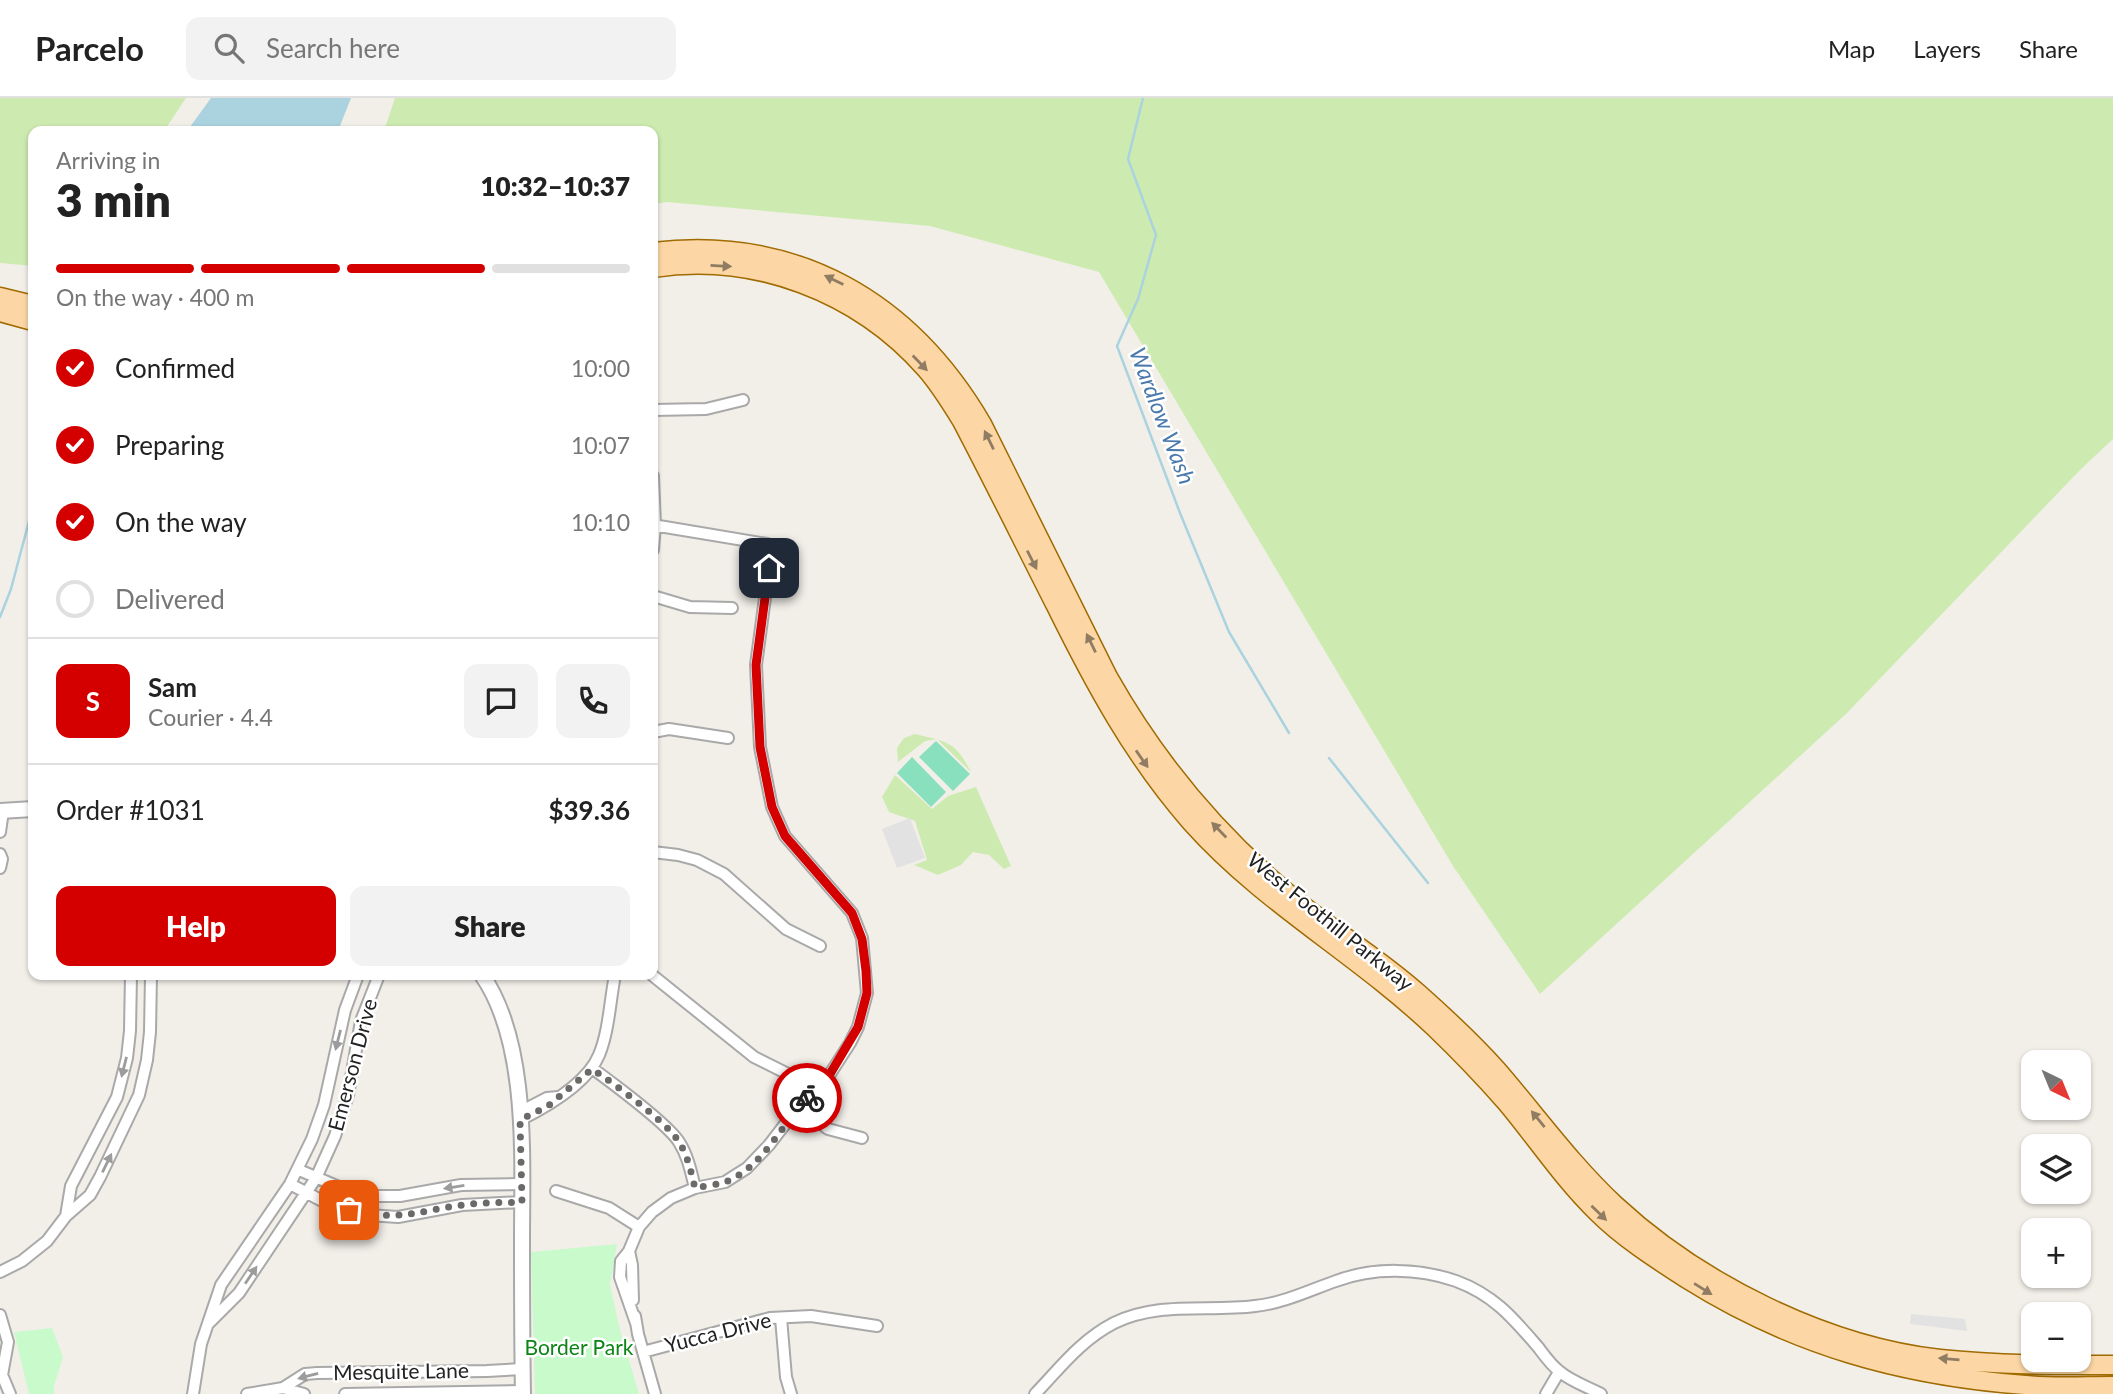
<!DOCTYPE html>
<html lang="en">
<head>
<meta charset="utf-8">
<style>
	body { margin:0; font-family:Lato,sans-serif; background:#f2f2f2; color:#222; height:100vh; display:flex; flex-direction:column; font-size:26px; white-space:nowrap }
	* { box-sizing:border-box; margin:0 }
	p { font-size:23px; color:#767676 }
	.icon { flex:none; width:38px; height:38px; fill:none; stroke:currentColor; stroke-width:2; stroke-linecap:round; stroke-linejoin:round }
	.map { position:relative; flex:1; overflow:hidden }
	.details { position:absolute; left:28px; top:28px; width:630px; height:854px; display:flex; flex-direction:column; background:#fff; border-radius:14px; box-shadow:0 2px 5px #0004 }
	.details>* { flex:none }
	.needle { width:46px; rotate:137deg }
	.tools { position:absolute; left:2021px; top:952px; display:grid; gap:14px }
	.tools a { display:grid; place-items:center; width:70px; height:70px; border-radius:14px; background:#fff; box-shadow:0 2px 5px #0004; font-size:35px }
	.pin { position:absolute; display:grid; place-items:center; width:60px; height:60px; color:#fff; margin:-30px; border-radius:14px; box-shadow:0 4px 10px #0006 }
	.courier { position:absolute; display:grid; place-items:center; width:70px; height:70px; margin:-35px; border:5px solid #d40000; border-radius:50%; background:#fff; color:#222; box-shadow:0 2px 9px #0007 }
	.headline em { font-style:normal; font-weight:800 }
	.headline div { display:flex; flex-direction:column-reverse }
	.headline { display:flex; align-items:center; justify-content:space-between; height:119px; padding:0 28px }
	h1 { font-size:46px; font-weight:800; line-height:52px }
	.bar { display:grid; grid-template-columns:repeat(4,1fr); gap:10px 7px; align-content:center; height:84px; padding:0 28px }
	.bar i { height:9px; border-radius:5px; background:#e0e0e0 }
	.bar .on { background:#d40000 }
	.bar p { grid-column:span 4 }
	.line { display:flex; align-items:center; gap:18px; padding:0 28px; border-top:2px solid #e0e0e0 }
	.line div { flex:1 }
	.round { display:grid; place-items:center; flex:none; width:74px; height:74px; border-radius:14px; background:#f2f2f2 }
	ol { padding:0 28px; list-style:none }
	li { display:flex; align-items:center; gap:21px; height:77px }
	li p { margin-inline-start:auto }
	li .icon { padding:7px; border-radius:50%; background:#d40000; color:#fff; stroke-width:4 }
	li:last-child { color:#767676 }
	li i { width:38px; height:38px; border:4px solid #e0e0e0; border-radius:50% }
	.button { display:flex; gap:14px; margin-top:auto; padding:14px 28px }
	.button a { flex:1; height:80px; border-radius:14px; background:#d40000; color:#fff; font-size:28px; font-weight:800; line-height:80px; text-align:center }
	.button a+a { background:#f2f2f2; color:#222 }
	header { display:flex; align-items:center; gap:42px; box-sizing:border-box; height:98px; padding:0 35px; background:#fff; border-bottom:2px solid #e0e0e0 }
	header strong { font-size:33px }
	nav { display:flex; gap:38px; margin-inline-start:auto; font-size:24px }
	.search { width:490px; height:63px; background:#f2f2f2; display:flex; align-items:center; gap:18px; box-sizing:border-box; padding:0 24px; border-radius:14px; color:#767676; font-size:26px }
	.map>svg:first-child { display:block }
</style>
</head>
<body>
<header>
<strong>Parcelo</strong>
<div class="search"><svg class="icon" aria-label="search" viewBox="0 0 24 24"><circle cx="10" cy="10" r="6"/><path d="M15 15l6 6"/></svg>Search here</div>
<nav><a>Map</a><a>Layers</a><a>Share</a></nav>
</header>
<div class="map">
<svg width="2113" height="1296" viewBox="0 0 2113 1296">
	<rect width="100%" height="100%" fill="#f2efe9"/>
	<!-- grass -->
	<path fill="#cdebb0" d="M0,0H186L164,33H33V168L0,165Z
		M395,0H2113V341L2081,371L1847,615L1540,896L1453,768L1099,174L930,128L667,104L653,106V33H384Z
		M915,636C948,644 955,643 971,674L937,641L925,643L898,664L897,650L904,640Z
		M895,677L932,711L948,698L976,689L1011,768L1004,771L989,757L973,754L961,767L938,777L914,767L927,762L915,723L889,714L882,699Z"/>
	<!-- park -->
	<path fill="#c8facc" d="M617,1146L610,1187L620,1232L639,1296H535L531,1154Z
		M52,1230L63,1259L54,1288V1296H29L14,1234Z"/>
	<!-- pitch -->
	<path fill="#88e0be" d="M936,643L970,676L953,693L919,659Z
		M912,659L946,694L931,709L897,675Z"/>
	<!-- parking -->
	<path fill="#e2e2e2" d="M910,720L925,760L897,770L882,731Z
		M1911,1216L1965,1221L1967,1233L1910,1226Z"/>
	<!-- water -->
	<path fill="#aad3df" d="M211,0H351L338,33H187Z"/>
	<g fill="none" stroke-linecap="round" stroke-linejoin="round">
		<!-- stream -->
		<path stroke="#aad3df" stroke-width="2.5" d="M1143,0L1128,61L1156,137L1138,201L1117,248L1180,415L1229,534L1289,635
			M0,519L11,491L33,408
			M1329,660L1428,785"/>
		<defs>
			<path id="minor" d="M653,312L706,311L743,302
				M653,378L655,427L653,452
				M653,498L690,509L732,510
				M653,634L669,631L728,640
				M0,734L3,713
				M653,754L678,757L697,762L724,776L786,831L820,848
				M0,756L2,761L0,770
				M652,877L754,959L788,976
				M592,970C612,985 667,1025 679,1044C688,1058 691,1074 695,1090
				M799,1008L828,1031L862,1040
				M520,1014L547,1000L558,999
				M520,1022C546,1009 587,986 599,957C609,933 610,902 615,877
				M299,1072L339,1089L372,1098H400L461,1087L522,1086
				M290,1086L330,1107L368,1117L398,1119L462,1107L522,1104
				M556,1093L609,1110L639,1129
				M66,1118L71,1088L117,999L127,960L130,933L131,877
				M629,1153L632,1167L633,1202
				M0,1174L22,1163L47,1143L66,1118L90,1097L100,1079L139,997L147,962L150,934L151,877
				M0,1217L8,1244L2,1277
				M635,1218L638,1236L655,1296
				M781,1220L786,1279L791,1296
				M636,1225L620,1179L621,1163L629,1153L639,1129L652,1114L671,1100L695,1090L725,1084L747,1070L769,1047L799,1008L830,976L850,945L858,929L867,895L862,840L852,815L785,738L772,709L760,649L756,567L769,470L767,446L653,427
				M208,1226L239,1195L316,1080L335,1038L348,997L361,923L379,877
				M643,1254L770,1220L811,1218L877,1228
				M0,1272L10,1296
				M283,1290L304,1296
				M193,1296L201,1246L221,1187L290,1086L312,1041L324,1007L345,912L358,877
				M247,1296L283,1290L305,1276L317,1275L487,1273L522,1271
				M345,1296L523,1293
				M1035,1296C1060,1270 1081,1242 1114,1225C1158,1203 1208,1214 1255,1208C1284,1205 1310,1192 1336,1183C1374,1169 1418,1170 1456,1183C1494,1197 1513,1220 1538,1249C1544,1257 1551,1267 1559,1273C1570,1283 1588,1289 1601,1296
				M1546,1296L1559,1274"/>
			<path id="tertiary" d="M0,713L33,711
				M482,877C529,945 522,1061 522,1141C522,1193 522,1244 523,1296"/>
			<path id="primary" d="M653,154C797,137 910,203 982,326L1108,579C1156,664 1217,737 1292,799C1333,833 1379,860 1419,896C1446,920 1473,945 1497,972C1536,1017 1571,1066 1615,1107C1699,1185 1825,1248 1940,1261C1998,1267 2055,1267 2113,1267
				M653,170C754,154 858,194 926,271C940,287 951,305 962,323C994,384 1025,447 1056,508C1094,585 1134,659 1191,724C1264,806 1356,855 1434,929C1459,953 1483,978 1506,1004C1537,1041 1563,1081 1597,1114C1623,1140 1656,1161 1687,1181C1792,1247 1902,1278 2025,1287C2054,1290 2084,1288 2113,1288
				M0,199L33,207
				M0,214L33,223"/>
		</defs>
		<!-- minor casing -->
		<use href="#minor" stroke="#a9a9a9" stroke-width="14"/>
		<!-- tertiary casing -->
		<use href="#tertiary" stroke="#a9a9a9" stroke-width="18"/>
		<!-- primary casing -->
		<use href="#primary" stroke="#a06b00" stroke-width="21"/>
		<!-- minor -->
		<use href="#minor" stroke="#fff" stroke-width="10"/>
		<!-- tertiary -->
		<use href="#tertiary" stroke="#fff" stroke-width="14"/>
		<!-- primary -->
		<use href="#primary" stroke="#fcd6a4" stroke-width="18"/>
	</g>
	<!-- one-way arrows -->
	<defs><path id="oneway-solid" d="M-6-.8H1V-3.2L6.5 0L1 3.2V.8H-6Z" transform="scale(1.75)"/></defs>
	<g fill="#8f7c63">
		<use href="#oneway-solid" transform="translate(721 168) rotate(3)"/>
		<use href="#oneway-solid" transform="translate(834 182) rotate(-154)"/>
		<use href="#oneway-solid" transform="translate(920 265) rotate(46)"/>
		<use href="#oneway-solid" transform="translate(989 342) rotate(-116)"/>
		<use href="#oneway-solid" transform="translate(1032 462) rotate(63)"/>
		<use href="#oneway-solid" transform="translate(1091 545) rotate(-116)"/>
		<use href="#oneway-solid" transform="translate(1142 661) rotate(55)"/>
		<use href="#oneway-solid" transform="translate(1219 732) rotate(-134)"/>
		<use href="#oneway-solid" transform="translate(1538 1021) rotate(-129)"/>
		<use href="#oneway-solid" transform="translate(1599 1115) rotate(44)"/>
		<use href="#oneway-solid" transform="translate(1703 1191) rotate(32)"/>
		<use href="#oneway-solid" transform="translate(1949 1261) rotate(-175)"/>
	</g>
	<g fill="#9c9c9c">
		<use href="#oneway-solid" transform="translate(338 942) rotate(104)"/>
		<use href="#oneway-solid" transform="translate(124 969) rotate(104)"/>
		<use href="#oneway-solid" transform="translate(107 1065) rotate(-64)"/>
		<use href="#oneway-solid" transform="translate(454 1089) rotate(171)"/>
		<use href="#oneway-solid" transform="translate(251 1177) rotate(-56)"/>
		<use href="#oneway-solid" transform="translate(308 1278) rotate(165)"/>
	</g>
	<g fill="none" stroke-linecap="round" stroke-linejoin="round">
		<!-- done -->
		<path stroke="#6b6a68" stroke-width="7" stroke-dasharray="0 12.6" d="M349,1112C395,1124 419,1113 462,1107C482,1104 502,1105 522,1104L520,1022L548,1008L592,971C612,984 668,1025 679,1044C688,1058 691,1074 695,1090C704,1088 714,1087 722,1085C761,1073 781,1027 807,1000"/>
		<!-- route -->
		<path stroke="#d40000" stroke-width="9" d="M769,470L756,567L760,649L772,709L785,738L852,815L862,841L866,873L867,895L858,929L830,976L807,1000"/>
	</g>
	<g text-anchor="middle" stroke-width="5" stroke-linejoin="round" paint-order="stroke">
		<!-- street labels -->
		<g font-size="21" fill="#222" stroke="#fff">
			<text transform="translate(1330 824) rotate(39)" y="7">West Foothill Parkway</text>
			<text transform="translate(353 967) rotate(-75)" y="7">Emerson Drive</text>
			<text transform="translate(718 1235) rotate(-14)" y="7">Yucca Drive</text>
			<text transform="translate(401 1274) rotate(-1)" y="7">Mesquite Lane</text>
		</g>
		<!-- park labels -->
		<g font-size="21" fill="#0c8416" stroke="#fff">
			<text x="579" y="1257">Border Park</text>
		</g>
		<!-- water labels -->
		<g font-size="23" font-style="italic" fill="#4a7aab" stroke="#fff">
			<text transform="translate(1162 318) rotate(69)" y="8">Wardlow Wash</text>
		</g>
	</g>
</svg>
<div class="tools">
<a><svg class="needle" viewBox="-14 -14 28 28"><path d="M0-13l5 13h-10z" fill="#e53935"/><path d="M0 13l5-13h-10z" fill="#767676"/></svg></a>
<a><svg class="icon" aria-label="layers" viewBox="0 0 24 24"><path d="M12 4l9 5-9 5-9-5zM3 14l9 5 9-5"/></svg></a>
<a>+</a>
<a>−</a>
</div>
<div class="pin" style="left:349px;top:1112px;background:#ea580c"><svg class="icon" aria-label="bag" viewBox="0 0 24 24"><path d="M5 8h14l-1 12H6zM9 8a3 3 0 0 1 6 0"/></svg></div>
<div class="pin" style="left:769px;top:470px;background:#1f2937"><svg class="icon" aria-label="home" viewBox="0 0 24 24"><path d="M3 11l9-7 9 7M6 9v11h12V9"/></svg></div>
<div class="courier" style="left:807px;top:1000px"><svg class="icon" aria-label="bike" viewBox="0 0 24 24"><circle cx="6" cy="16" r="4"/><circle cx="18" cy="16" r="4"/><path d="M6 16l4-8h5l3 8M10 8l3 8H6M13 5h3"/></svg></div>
<section class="details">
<div class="headline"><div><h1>3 min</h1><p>Arriving in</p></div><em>10:32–10:37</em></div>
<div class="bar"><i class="on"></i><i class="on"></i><i class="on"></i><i></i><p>On the way · 400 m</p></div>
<ol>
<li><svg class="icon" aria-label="check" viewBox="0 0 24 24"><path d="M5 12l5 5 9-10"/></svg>Confirmed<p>10:00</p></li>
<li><svg class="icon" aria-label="check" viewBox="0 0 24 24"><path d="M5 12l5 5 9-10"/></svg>Preparing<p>10:07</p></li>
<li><svg class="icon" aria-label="check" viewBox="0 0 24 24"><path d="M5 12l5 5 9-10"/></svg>On the way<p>10:10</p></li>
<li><i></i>Delivered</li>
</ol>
<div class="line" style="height:126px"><b class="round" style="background:#d40000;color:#fff">S</b><div><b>Sam</b><p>Courier · 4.4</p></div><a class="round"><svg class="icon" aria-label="chat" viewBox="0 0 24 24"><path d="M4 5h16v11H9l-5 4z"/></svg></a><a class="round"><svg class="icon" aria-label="phone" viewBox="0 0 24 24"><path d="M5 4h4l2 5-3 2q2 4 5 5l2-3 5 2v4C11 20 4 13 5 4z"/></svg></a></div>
<div class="line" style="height:91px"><div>Order #1031</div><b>$39.36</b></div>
<div class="button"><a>Help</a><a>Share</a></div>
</section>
</div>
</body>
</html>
